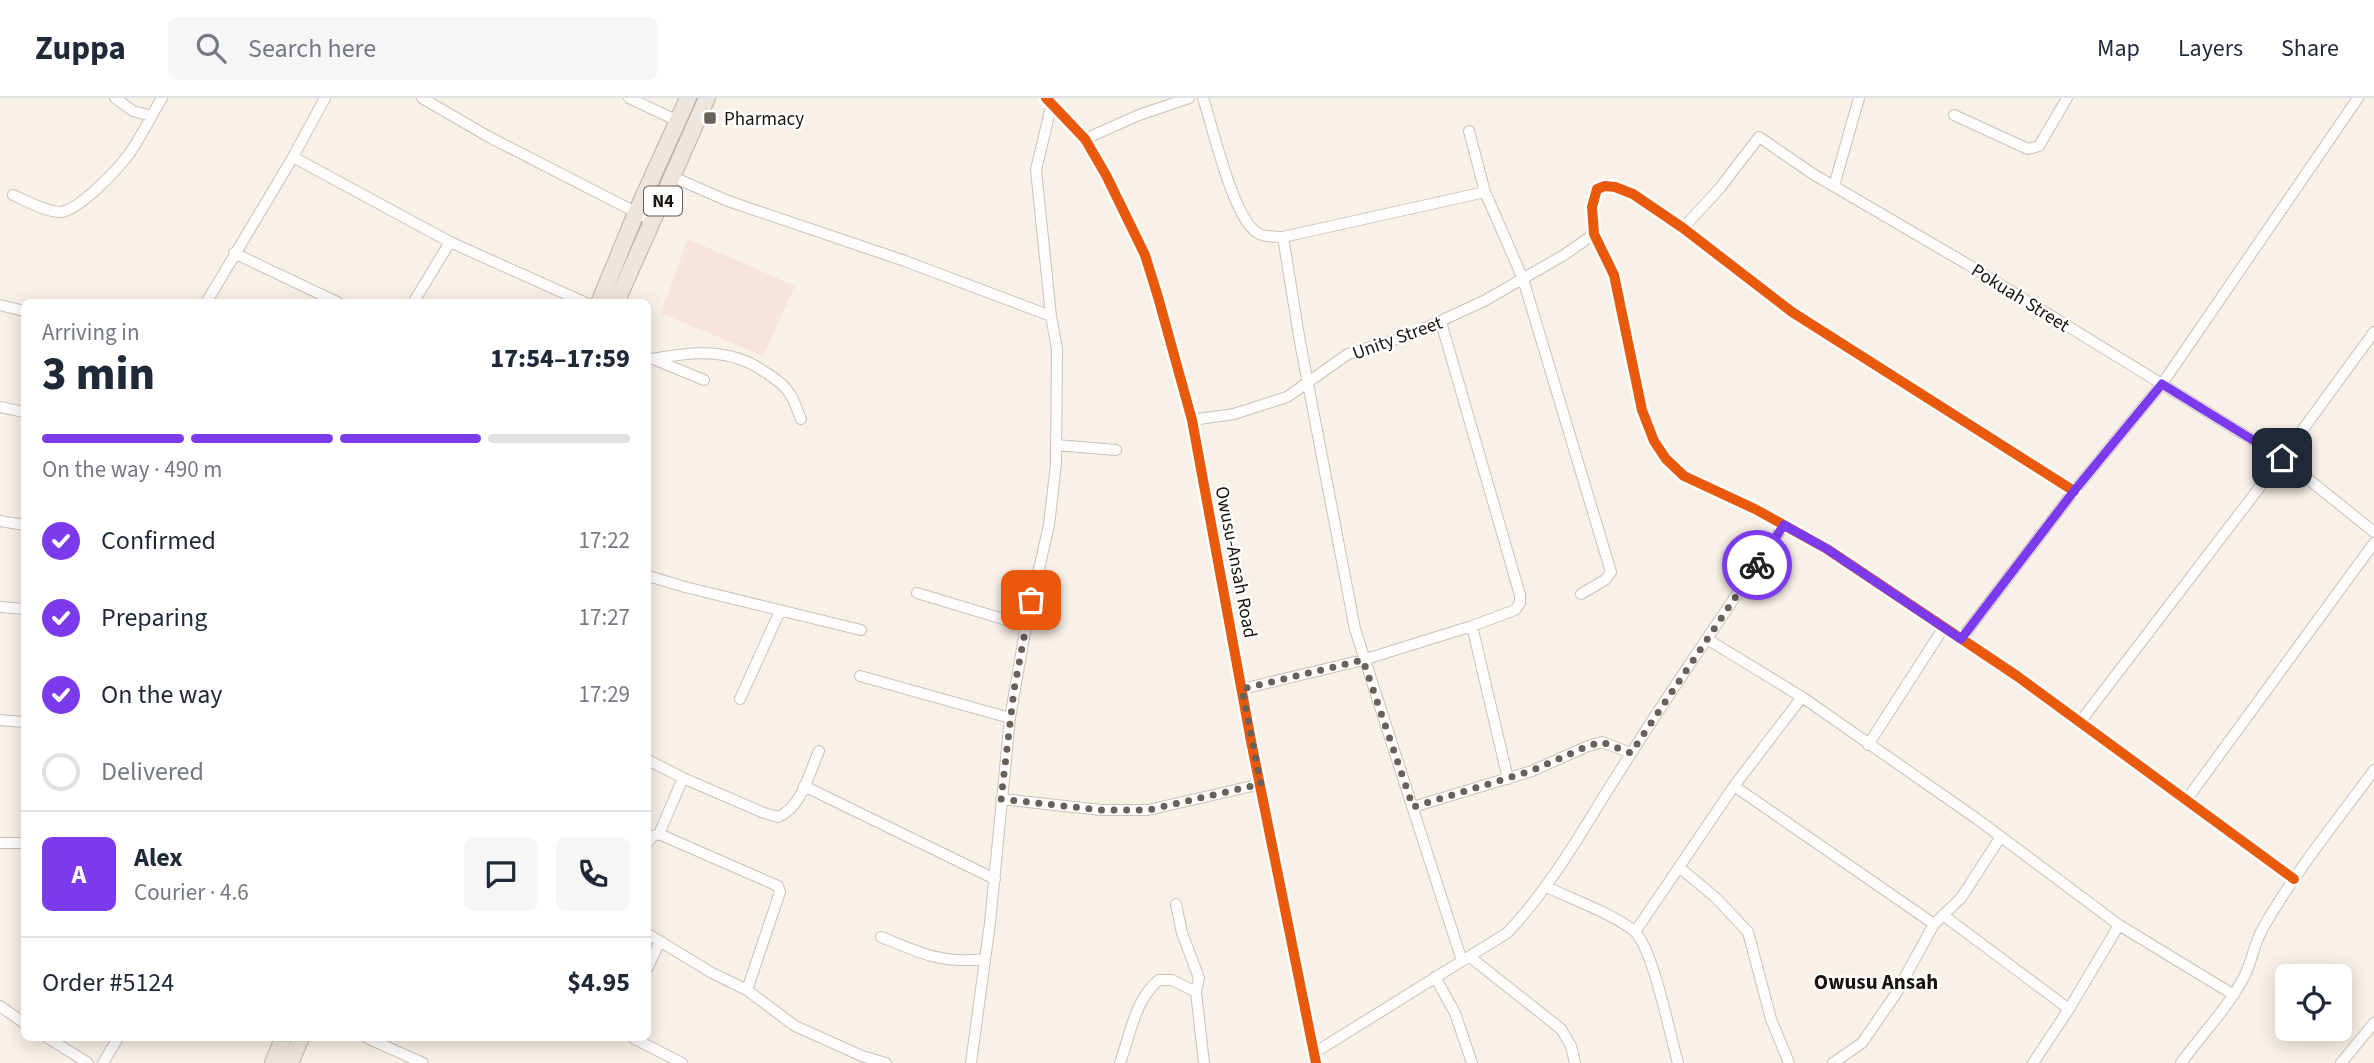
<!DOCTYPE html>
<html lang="en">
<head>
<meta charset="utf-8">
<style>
	body { margin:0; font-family:"Source Sans 3",sans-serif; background:#f6f6f7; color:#1f2937; height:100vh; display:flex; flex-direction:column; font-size:26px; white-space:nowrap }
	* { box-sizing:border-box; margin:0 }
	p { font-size:23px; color:#747a83 }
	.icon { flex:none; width:38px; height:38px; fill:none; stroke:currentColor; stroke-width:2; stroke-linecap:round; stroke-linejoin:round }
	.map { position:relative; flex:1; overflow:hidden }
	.sheet { position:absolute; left:21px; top:201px; width:630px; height:742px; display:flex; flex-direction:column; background:#fff; border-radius:10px; box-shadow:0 4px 18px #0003 }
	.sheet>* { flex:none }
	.tools { position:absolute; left:2275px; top:866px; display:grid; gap:14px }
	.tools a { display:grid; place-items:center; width:77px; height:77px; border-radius:10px; background:#fff; box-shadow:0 4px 18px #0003; font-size:35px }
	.pin { position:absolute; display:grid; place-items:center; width:60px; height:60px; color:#fff; margin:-30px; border-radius:14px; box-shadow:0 4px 10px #0006 }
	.courier { position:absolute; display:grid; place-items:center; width:70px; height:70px; margin:-35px; border:5px solid #7c3aed; border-radius:50%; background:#fff; color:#222; box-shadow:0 2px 9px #0007 }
	.summary em { font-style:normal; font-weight:800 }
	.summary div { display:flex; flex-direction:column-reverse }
	.summary { display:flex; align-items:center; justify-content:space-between; height:119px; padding:0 21px }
	h1 { font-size:46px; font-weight:800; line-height:52px }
	.bar { display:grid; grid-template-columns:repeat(4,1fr); gap:10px 7px; align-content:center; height:84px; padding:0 21px }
	.bar i { height:9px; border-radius:5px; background:#e0e1e3 }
	.bar .selected { background:#7c3aed }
	.bar p { grid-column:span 4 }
	.line { display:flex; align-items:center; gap:18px; padding:0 21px; border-top:2px solid #e0e1e3 }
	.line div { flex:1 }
	.round { display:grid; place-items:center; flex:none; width:74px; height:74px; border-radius:10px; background:#f6f6f7 }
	ol { padding:0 21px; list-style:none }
	li { display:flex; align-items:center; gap:21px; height:77px }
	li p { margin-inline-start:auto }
	li .icon { padding:7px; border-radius:50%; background:#7c3aed; color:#fff; stroke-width:4 }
	li:last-child { color:#747a83 }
	li i { width:38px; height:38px; border:4px solid #e0e1e3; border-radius:50% }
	header { display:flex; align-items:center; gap:42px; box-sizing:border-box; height:98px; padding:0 35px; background:#fff; border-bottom:2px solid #e0e1e3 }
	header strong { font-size:33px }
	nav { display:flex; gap:38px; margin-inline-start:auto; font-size:24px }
	.search { width:490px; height:63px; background:#f6f6f7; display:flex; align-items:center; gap:18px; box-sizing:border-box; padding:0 24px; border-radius:10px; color:#747a83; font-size:26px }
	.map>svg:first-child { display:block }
</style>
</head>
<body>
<header>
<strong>Zuppa</strong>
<div class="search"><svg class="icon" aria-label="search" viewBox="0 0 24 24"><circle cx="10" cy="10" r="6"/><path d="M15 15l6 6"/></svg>Search here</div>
<nav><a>Map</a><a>Layers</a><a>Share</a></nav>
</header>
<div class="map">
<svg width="2374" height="965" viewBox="0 0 2374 965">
	<rect width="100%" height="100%" fill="#f8f1e8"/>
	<!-- green -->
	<path fill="#f9e4db" d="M688,141L795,188L763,258L661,215Z"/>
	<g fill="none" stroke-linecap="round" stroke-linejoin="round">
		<defs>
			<path id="minor" d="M115,0L133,13L151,18
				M422,0L489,39L653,123
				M629,0L678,23
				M1046,0L1085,41L1106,77L1145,157L1158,199L1192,322L1251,643L1316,965
				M1203,0C1213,30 1232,116 1256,134C1264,140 1274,138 1283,139L1485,94L1523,181L1611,474L1605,482L1581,496
				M1954,17L2028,51L2039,48L2067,0
				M1469,33L1485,94
				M1085,41L1139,17L1189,0
				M293,59L450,144L586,205
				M673,79L728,103L905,163L1051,218
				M1834,88L1859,0
				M13,97C27,103 44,113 59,114C77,115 118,71 129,56C141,39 151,18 162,0
				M1683,130L1720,90L1759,39L1813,76L1967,166L2282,360L2374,434
				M1283,139L1300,244L1355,531L1462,863
				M234,155L339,205
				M206,205L293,59L325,0
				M413,205L450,144
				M0,207L24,213
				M653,261C693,253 731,250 765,274C774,280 784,286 790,296C795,303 797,313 801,321
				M653,261L704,282
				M0,309L24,314
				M1192,322L1234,316L1287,299L1348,256L1410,237L1484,203L1564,157L1594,136
				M1056,347L1116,352
				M2074,393L1792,214L1683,130L1633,96L1615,89L1605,88L1597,91L1592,109L1594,136L1614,177L1642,312L1654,343L1666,361L1684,378L1755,411L1827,451L2017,578L2294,781
				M0,423L24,427
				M648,478L685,489L861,532
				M917,495L1026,528
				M0,509L24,511
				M1472,528L1508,681
				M1707,541L1802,599L1977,721L2119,827L2234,897
				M1961,541L2074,393L2162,286L2358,0
				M860,578L1010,620
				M1242,591L1363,562L1472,528L1515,512L1520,505V497L1441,224
				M740,601L780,513
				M0,622L24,624
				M2080,624L2282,360L2374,234
				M1868,647L1944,529
				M648,662L683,680L659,736
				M683,680L764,715L778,719C802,709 809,675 819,653
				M804,688L995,781
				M1734,688L1934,826L1961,800L2000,740
				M1001,701L1101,712H1148L1261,686
				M2187,701L2374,445
				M1413,709L1532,673L1588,648L1602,644L1631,655
				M648,744L653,738L659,736L778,788L780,794L747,892
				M0,745H24
				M1679,769L1716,800L1748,834L1771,921L1789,965
				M1547,789C1571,801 1614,816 1634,833C1653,849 1670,938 1678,965
				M1176,806L1182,835L1199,880L1196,894L1204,965
				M1943,817L2069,911
				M1635,834L1734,688L1802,599
				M648,836L712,875L747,892L795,928L862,958L886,965
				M881,839C921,855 941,866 985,861
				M1470,859L1561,931L1571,948L1575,965
				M648,869L660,843
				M1435,879L1455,915L1472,965
				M0,908L24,925
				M48,940L88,965
				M367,940L423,965
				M633,940L682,965
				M1314,955L1507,835C1555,785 1587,723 1625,665C1676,584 1731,506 1784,427
				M103,965L118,940
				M971,965L990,825L1010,620L1026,528L1049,427L1056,366L1057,251L1051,218L1036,72L1052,5
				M1120,965C1130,937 1135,901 1159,882H1172L1196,894
				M1833,965L1862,945L1895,897L1934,826
				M2033,965L2069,911L2119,827
				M2181,965C2202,936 2227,911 2244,879C2252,864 2254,845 2263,830C2295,774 2336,724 2374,672
				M2341,965L2374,925"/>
			<path id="highway" d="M599,205L636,115L688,0
				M616,205L707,0
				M273,965L283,940
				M290,965L301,940"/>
		</defs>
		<!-- minor casing -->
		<use href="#minor" stroke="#c9c2ba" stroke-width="12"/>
		<!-- highway casing -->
		<use href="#highway" stroke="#beb2a8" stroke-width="18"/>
		<!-- minor -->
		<use href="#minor" stroke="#fefdfc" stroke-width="10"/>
		<!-- highway -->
		<use href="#highway" stroke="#eee5de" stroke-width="16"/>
		<defs>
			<path id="cycleway" d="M1046,0L1085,41L1106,77L1145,157L1158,199L1192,322L1251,643L1316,965
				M2074,393L1792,214L1683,130L1633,96L1615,89L1605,88L1597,91L1592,109L1594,136L1614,177L1642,312L1654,343L1666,361L1684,378L1755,411L1827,451L2017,578L2294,781"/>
		</defs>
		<!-- cycleway casing -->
		<use href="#cycleway" stroke="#fff" stroke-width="15"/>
		<!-- cycleway -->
		<use href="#cycleway" stroke="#e8590c" stroke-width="10"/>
	</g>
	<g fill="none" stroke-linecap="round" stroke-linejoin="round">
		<!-- done -->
		<path stroke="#67615a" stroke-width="7" stroke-dasharray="0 12.6" d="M1031,502L1014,592L1001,701L1101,712H1148L1261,686L1242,591L1363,562L1413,709L1531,673L1588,648L1602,644L1631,655L1757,467"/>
		<!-- route -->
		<path stroke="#7c3aed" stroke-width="9" d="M1757,467L1784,427L1827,451L1961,541L2074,393L2162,286L2282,360"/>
	</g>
	<!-- markers -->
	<rect fill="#67615a" stroke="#fff" stroke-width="2.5" x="703" y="13" width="14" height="14" rx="3.5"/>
	<g text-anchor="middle" stroke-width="5" stroke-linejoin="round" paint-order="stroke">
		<!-- shield labels -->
		<rect fill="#fff" stroke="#5e5a56" stroke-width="2" x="644" y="88.5" width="38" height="29" rx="5"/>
		<g font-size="18" font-weight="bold" fill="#19140d">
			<text x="663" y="109">N4</text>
		</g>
		<!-- poi labels -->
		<g font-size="19" fill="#19140d" stroke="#fff" text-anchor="start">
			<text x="724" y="27">Pharmacy</text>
		</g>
		<!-- street labels -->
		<g font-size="19" fill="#19140d" stroke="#fff">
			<text transform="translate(2021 199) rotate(32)" y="7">Pokuah Street</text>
			<text transform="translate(1397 239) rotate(-20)" y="7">Unity Street</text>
			<text transform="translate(1237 464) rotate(79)" y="7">Owusu-Ansah Road</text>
		</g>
		<!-- neighbourhood labels -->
		<g font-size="21" font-weight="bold" fill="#19140d" stroke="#fff">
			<text x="1876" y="891">Owusu Ansah</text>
		</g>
	</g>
</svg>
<div class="tools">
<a><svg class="icon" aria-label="locate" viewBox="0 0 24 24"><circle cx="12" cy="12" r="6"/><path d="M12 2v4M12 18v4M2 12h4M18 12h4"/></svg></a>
</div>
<div class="pin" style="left:1031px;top:502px;background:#ea580c"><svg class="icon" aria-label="bag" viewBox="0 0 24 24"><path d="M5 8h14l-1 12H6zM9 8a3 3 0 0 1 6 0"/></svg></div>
<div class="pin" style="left:2282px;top:360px;background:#1f2937"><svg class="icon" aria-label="home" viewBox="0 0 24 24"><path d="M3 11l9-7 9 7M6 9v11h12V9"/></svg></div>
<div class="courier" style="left:1757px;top:467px"><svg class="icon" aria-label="bike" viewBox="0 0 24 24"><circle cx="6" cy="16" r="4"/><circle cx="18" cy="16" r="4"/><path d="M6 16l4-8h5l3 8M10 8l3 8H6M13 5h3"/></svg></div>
<section class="sheet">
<div class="summary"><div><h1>3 min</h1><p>Arriving in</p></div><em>17:54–17:59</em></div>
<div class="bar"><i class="selected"></i><i class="selected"></i><i class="selected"></i><i></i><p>On the way · 490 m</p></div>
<ol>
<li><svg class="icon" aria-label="check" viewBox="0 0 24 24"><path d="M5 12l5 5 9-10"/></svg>Confirmed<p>17:22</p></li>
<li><svg class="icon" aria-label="check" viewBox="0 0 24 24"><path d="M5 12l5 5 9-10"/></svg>Preparing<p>17:27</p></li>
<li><svg class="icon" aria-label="check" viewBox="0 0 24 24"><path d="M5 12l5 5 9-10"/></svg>On the way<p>17:29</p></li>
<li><i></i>Delivered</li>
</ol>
<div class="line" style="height:126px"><b class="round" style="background:#7c3aed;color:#fff">A</b><div><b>Alex</b><p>Courier · 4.6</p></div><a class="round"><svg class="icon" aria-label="chat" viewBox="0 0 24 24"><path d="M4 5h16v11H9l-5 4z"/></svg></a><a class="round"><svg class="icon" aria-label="phone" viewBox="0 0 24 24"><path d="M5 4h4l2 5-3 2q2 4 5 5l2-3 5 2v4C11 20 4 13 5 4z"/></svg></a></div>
<div class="line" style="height:91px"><div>Order #5124</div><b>$4.95</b></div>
</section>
</div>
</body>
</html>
